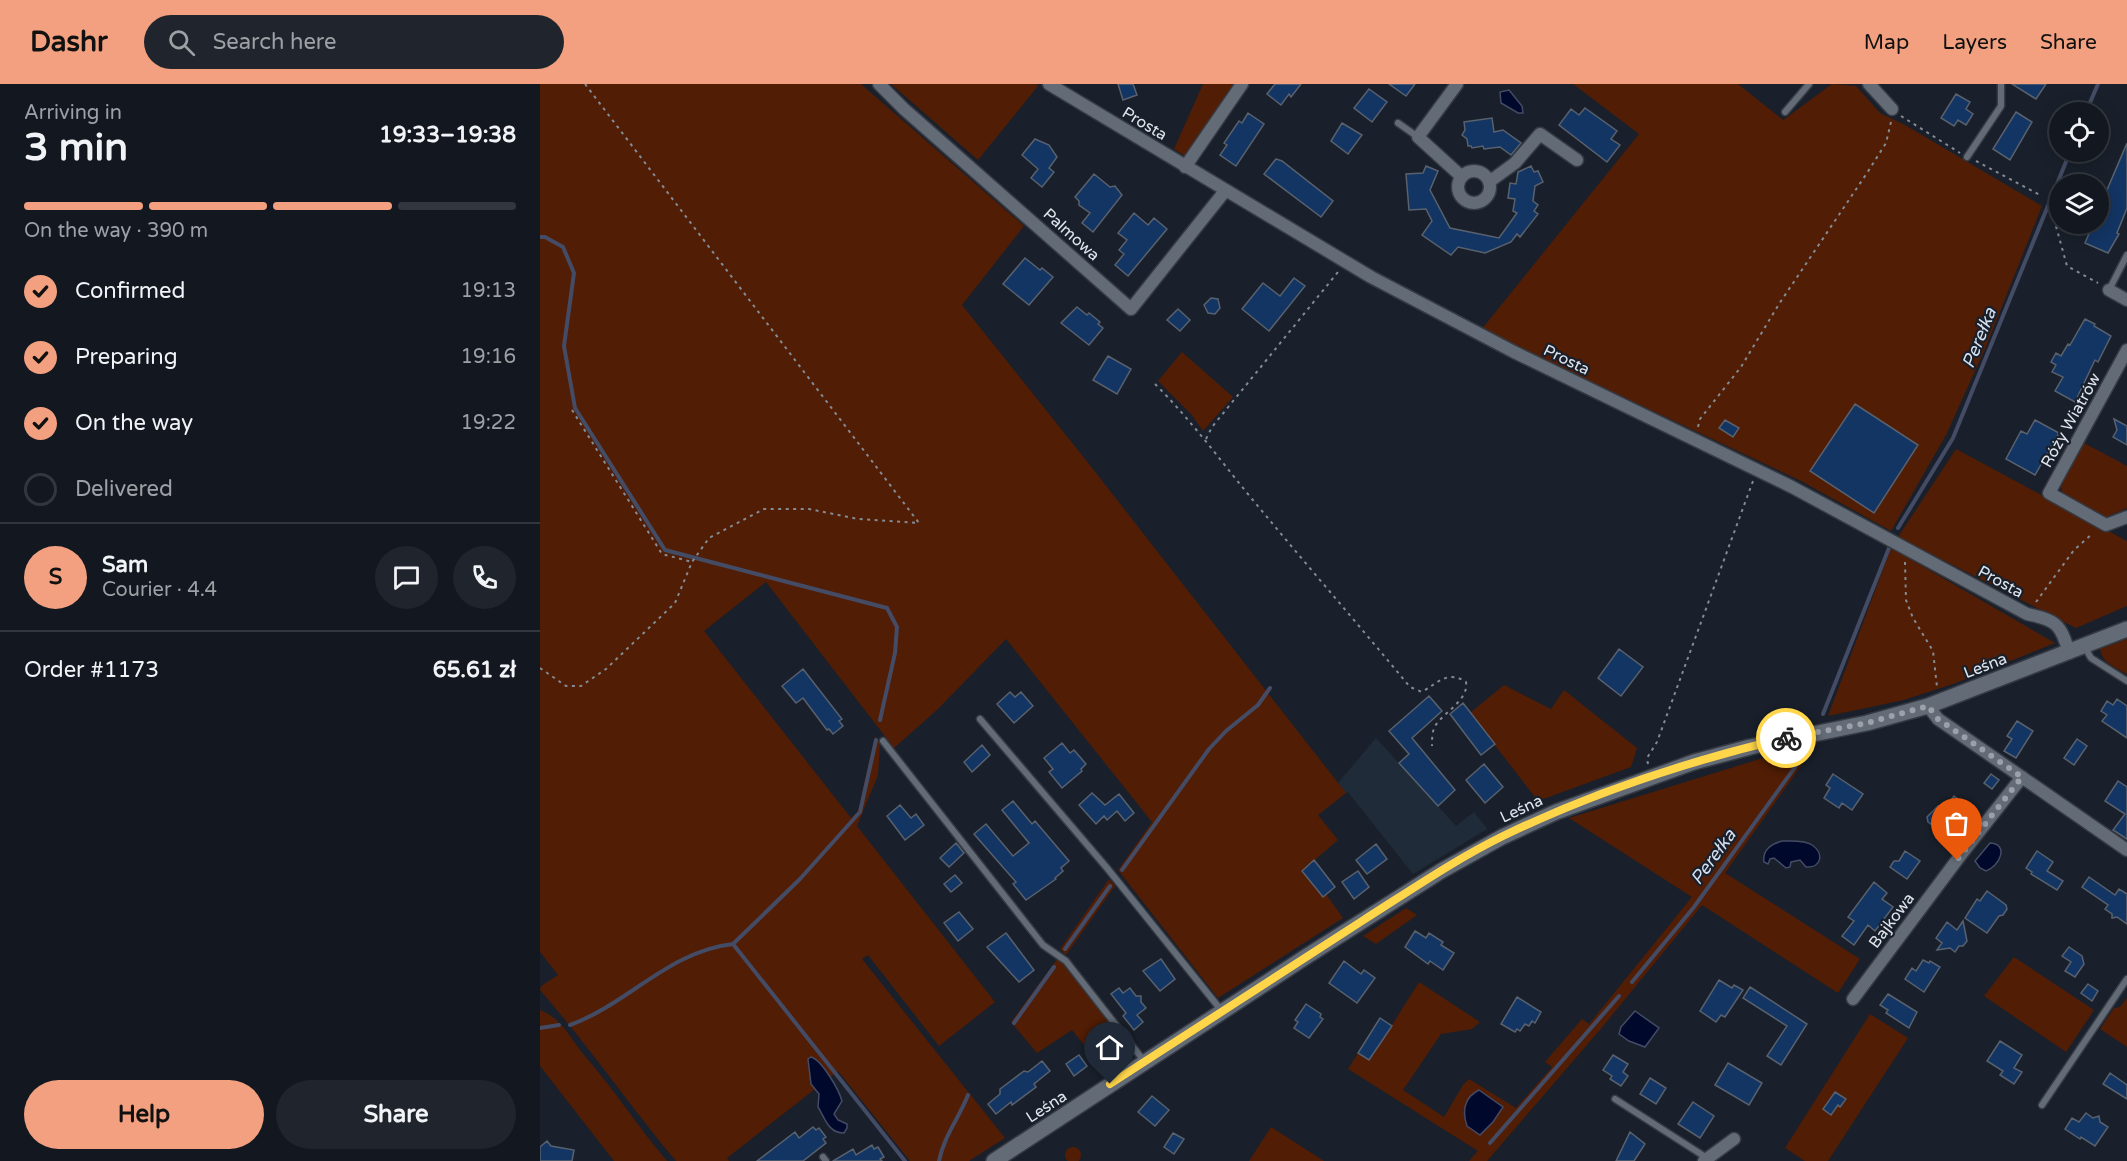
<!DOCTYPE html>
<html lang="en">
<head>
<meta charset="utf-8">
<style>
	body { margin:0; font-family:"Varela Round",sans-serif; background:#20252d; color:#f1f3f6; height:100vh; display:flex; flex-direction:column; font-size:22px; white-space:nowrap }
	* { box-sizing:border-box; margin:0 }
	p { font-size:20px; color:#9da0a5 }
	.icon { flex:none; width:33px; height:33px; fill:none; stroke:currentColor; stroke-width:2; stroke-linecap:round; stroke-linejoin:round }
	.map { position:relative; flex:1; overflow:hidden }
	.details { display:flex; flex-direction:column; background:#131820; width:540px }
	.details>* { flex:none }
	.fabs { position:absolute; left:1509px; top:18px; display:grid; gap:12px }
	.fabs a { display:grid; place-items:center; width:60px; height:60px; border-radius:50%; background:#131820; box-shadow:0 3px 15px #0003,0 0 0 2px #32373e; font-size:30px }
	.pin { position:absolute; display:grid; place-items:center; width:51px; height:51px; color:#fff; margin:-62px -26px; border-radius:50% 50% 50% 0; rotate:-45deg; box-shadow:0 0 6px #0007 }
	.pin .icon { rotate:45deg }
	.courier { position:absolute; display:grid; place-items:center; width:60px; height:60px; margin:-30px; border:4px solid #ffd54a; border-radius:50%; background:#fff; color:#222; box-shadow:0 2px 8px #0007 }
	.summary em { font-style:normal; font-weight:700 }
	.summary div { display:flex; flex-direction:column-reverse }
	.summary { display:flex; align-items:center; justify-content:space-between; height:102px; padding:0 24px }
	h1 { font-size:39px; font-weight:700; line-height:45px }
	.bar { display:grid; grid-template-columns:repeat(4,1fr); gap:9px 6px; align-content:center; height:72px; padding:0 24px }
	.bar i { height:8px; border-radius:4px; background:#32373e }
	.bar .selected { background:#f2a07f }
	.bar p { grid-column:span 4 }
	.line { display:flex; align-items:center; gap:15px; padding:0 24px; border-top:2px solid #32373e }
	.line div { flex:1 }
	.round { display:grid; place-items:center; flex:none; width:63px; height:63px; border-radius:32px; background:#20252d }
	ol { padding:0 24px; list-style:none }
	li { display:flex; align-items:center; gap:18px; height:66px }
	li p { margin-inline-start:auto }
	li .icon { padding:6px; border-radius:50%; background:#f2a07f; color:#111; stroke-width:4 }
	li:last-child { color:#9da0a5 }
	li i { width:33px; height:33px; border:3px solid #32373e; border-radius:50% }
	.cta { display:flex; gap:12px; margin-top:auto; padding:12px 24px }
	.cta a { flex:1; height:69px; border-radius:36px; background:#f2a07f; color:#111; font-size:24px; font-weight:700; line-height:69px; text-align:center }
	.cta a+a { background:#20252d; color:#f1f3f6 }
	header { display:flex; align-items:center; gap:36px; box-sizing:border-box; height:84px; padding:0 30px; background:#f2a07f; color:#111 }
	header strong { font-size:28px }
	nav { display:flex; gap:33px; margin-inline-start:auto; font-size:21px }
	.search { width:420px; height:54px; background:#20252d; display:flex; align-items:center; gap:15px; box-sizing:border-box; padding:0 21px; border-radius:33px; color:#9da0a5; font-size:22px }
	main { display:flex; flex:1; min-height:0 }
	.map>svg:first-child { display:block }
</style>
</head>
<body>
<header>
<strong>Dashr</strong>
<div class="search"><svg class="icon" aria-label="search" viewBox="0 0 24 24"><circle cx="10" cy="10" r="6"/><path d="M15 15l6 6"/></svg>Search here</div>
<nav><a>Map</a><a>Layers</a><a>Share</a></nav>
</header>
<main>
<section class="details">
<div class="summary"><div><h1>3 min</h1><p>Arriving in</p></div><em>19:33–19:38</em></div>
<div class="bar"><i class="selected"></i><i class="selected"></i><i class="selected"></i><i></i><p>On the way · 390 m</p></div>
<ol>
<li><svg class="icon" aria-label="check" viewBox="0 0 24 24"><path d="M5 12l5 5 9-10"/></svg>Confirmed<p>19:13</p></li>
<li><svg class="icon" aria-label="check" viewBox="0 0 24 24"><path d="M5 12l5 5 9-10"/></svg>Preparing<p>19:16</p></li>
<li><svg class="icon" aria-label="check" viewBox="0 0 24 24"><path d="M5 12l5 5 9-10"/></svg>On the way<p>19:22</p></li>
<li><i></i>Delivered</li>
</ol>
<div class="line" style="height:108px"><b class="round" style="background:#f2a07f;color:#111">S</b><div><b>Sam</b><p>Courier · 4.4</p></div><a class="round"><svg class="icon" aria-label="chat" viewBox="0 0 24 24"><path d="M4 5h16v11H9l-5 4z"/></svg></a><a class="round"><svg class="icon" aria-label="phone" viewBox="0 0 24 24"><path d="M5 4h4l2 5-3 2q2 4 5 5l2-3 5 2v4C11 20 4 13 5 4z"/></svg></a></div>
<div class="line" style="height:78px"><div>Order #1173</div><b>65.61 zł</b></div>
<div class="cta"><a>Help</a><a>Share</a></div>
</section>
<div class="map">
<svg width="1587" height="1077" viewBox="0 0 1587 1077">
	<rect width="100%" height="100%" fill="#19202b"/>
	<!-- built -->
	<path fill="#202b3a" d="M836,654L916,742L934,728L947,745L873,790L808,708L806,709L798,699Z"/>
	<!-- green -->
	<path fill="#511d04" d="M0,0H321L484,142L422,221L549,380L806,709L778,731L798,756L762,787L783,813L786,810L803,834L678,914L578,786L612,738L466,555L398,625L354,664L226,498L164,547L311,734L318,727L335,652L340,660L338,691L317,742L455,918L399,962L328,871L322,875L465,1054L429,1077H370L298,987L187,1074L189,1077H136C89,1021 48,961 0,906L1,902L18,891L0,868Z
		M351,0H496L498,2L438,76Z
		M663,0H699L648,74L634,65Z
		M1033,0H1198L1243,36L1292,0L1316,2L1340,29L1365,41L1502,122L1445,265L1406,351L1351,447L1261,397L941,246L1099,50Z
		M642,268L693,313L663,347L651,330L618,297Z
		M1544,359L1587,382V424L1564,434L1524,413L1520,401Z
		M1416,365L1587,457V522L1536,544L1358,453Z
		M1351,464L1515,559L1416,599L1364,616L1288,632Z
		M1587,555V590C1576,584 1562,579 1560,565Z
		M964,601L1011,625L1024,606L1097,664L1091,683L998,717L930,629Z
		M1278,658L1185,789L1320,875L1298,909L1162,821L1059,947L947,1077H929L938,1067L808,985L818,969L830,976L879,898L940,938L932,945L901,950L863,1006L904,1033L923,1001L929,995L976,1024L1012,983L1005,978L1042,935L1049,940L1152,813L1029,734L1265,661Z
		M569,795L575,802L526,871L520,865Z
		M866,824L877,831L836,860L823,852Z
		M1474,873L1554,926L1526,968L1444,912Z
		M518,874L594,969L565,987L532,946L497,969L471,938Z
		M1587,905V963L1560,945L1574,924L1580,923L1587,914Z
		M0,926C24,936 28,952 44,971C74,1005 98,1043 127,1077H74L0,982Z
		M1330,930L1368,954L1288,1077H1265L1245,1064Z
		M731,1043L784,1077H709Z
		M525 1071a8 8 0 1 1 16 0a8 8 0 1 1-16 0Z"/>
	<!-- water -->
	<path fill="#00092b" stroke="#444b65" stroke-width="1.5" d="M969,6L982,22L983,29H978L961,19L960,8Z
		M1243,757C1251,757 1266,756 1272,761C1284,769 1282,784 1266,783L1260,776L1251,778L1250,783L1246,784L1234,774L1230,775L1228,780L1224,778C1222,766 1232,759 1243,757Z
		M1450,759C1470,760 1459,783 1446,787L1440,784L1435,777Z
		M1095,927L1119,944L1105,963L1089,957L1079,950L1081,943Z
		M271,973C282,976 299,1006 302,1017L294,1030L298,1036L307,1040V1044L304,1049C288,1049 285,1034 278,1023L279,1010L271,1000L268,975Z
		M939,1006L963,1023L953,1038L940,1051L927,1042C922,1028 924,1013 939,1006Z"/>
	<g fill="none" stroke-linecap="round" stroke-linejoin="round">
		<!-- stream -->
		<path stroke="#444b65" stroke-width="4" d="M1546,28L1558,0
			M0,153H5L23,163L34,189L24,262L35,324L125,466L347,524L357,543L355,569L340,636
			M1358,444L1413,354L1530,68
			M1283,630L1349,464
			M582,786L669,665L686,647L718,621L730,604
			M193,860L260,795L320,728L336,656
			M525,865L570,802
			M1092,898L1154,823L1271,661
			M474,939L514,883
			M30,941C88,920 129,867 193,860L365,1077
			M0,944L19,941
			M950,1059L1079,912
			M399,1077C404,1052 419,1034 428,1011"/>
	</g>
	<!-- building -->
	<path fill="#133564" stroke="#58616d" stroke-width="1.5" d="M578,0H593L597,11L583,16Z
		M735,0H761L751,13L749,10L741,21L727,10Z
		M849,0H875L866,12Z
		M1472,0H1506L1496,15Z
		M829,5L847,18L832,38L814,24Z
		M1416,10L1430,18L1426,25L1433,30L1426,41L1418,36L1414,42L1401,34Z
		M1045,24L1077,47L1071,55L1080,61L1067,78L1019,41L1031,25L1039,31Z
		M1476,28L1492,38L1470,76L1453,65Z
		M708,29L724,40L696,82L680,71L687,61L684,59L699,37L702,39Z
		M952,34L954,48L963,46L981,59L971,71L960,63L944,65L943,62L932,64L931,62H928L927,55L922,51L925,46L924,38Z
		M802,39L822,51L808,70L791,57Z
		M495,55L509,61L517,73L509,84L514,88L502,103L491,94L498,85L482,71Z
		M1587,59V124L1577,149L1579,150L1568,169L1545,159L1553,140H1558V127Z
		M736,75L742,77L793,117L781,133L724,90Z
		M886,82L898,87L890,106L910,144L959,154L977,129L973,127L975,115L968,114L970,99L976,100L978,88L991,82L994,88L998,87L1003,98L995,102L993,117L998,121L994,127L998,130L980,153L977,150L971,158L945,169L918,163L911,171L882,151L892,137L886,125L869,126L866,90L883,89Z
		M554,90L570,103L575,102L582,111L553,148L542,139L550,129L539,121V117L535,113Z
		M594,129L608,141L614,134L627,145L588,192L575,181L584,170L579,166L587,156L578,149Z
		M485,174L500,186L502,184L513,193L489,221L463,200Z
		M754,194L765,202L729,247L702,225L723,199L740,212Z
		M671,214L678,215L680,224L675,230L668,229L664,221Z
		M537,223L547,231L549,229L560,238L558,240L563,244L549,261L521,239Z
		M638,225L650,236L640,247L627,236Z
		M1545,235L1555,240L1554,242L1571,252L1558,278L1555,276L1535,318L1515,307L1523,293L1512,288L1516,281L1511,278L1516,269L1521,272L1528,260L1530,261Z
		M568,272L591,285L577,310L553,296Z
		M1315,320L1378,361L1334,429L1270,387Z
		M1574,335L1587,342V361L1573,353L1577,346Z
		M1185,336L1199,344L1193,353L1179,344Z
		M1495,336L1519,349L1495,391L1466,375L1481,347L1487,350Z
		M1079,565L1103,583L1081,612L1058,594Z
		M263,585L302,635L299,637L303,642L293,650L289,645L287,646L263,614L256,619L242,602Z
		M470,608L475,613L481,608L493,622L474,639L457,620Z
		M889,612L902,627L872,654L915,706L898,722L859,679L869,670L849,647Z
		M1577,615L1587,622V654L1562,637L1567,631L1561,627L1567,617L1573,621Z
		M923,619L955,660L941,671L910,630Z
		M1477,637L1493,647L1476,674L1464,667L1472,655L1467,652Z
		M1537,655L1547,662L1534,681L1524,674Z
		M522,659L530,669L534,666L546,680L541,685L542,687L522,704L509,688L513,685L504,674Z
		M442,661L450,671L432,688L424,678Z
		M944,680L963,703L945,719L926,696Z
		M1293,690L1323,710L1312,726L1302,719L1299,724L1284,714L1290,704L1286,701Z
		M1451,690L1459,696L1452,705L1444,699Z
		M1578,697L1587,703V755L1573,746L1585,730L1565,717Z
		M552,709L565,721L579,710L594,729L585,737L577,727L567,736L564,732L556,740L539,721Z
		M1414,712L1429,723L1416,743L1413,741L1407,751L1388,738L1387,733L1398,722L1404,726Z
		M473,717L492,740L495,737L529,777L521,784L523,787L515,794L516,795L486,816L473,800L476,798L434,750L446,740L473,772L489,759L462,726Z
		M360,721L371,734L376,730L384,741L365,756L347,732Z
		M416,759L424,769L409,783L400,774Z
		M836,760L847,775L827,790L816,776Z
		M1365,767L1380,777L1367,795L1350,783L1354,777H1359Z
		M1497,767L1513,778L1507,787L1523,797L1517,806L1491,790L1492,788L1486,784Z
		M774,776L795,803L783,813L762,787Z
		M818,787L829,803L814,815L802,798Z
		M415,791L422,799L411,808L404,800Z
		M1549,793L1575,811L1579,805L1587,810V840L1577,833L1572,834V830L1565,825L1568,821L1542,803Z
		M1334,798L1347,809L1342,815L1353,823L1335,847L1328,841L1314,861L1302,852L1314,837L1308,833Z
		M1447,807L1466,821L1467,825L1463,831L1459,832L1447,849L1425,834L1437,815L1440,817Z
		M419,828L433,845L418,857L404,839Z
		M1423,837L1427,857L1423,862H1419L1415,868L1410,864L1397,866L1402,859L1396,854L1407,838L1417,846Z
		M875,847L886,854L889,849L903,858L901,861L914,869L903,886L890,877L888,880L865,863Z
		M466,849L494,886L479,898L447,863Z
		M1529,863L1542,872L1544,880L1535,893L1525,887L1531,878L1522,872Z
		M621,875L635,895L620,907L603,887Z
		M1383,876L1389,879L1390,877L1400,883L1384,908L1365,895L1372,884L1376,887Z
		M804,877L821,890L824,886L835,894L817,919L789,899Z
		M1179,896L1192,904L1194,901L1203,906L1185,933L1181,931L1176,938L1160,927Z
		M1548,900L1558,907L1552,917L1541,909Z
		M1210,903L1267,940L1241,981L1227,972L1247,942L1203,914Z
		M579,904L583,909L590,904L596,912H601V918L606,924L597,931L603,938L594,946L583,932L586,929L571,910Z
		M1348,910L1377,928L1369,944L1346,929L1348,926L1340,921Z
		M977,913L1001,928L995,939L992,937L989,942L985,940L980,947L977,945L975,948L961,940Z
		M766,920L781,930L780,933L783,935L769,954L754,944L758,938L755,936Z
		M840,934L852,942L829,976L818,969Z
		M1460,957L1482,971L1474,984L1482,988L1474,1000L1460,991L1463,987L1447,977Z
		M539,971L547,982L534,992L526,980Z
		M1073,971L1088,980L1083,988L1088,992L1081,1002L1070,995L1072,992L1063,986Z
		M502,977L510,987L494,1000L496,1003L472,1021L471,1018L456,1030L448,1020L460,1010V1005L484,987L488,988Z
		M1188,979L1222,999L1209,1021L1175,1001Z
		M1570,989L1587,1001V1015L1563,1000Z
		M1110,994L1126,1004L1116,1020L1100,1010Z
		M1295,1008L1306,1015L1300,1023L1298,1021L1291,1031L1283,1025Z
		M612,1012L629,1026L615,1042L598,1028Z
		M1153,1018L1174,1032L1160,1054L1138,1040Z
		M1546,1029L1553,1034L1559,1032L1560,1038L1568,1043L1555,1062L1541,1053L1540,1055L1525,1045L1532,1034L1539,1038Z
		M273,1043L276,1046L279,1044L286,1053L283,1055L286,1059L263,1077H217L255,1048L259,1054Z
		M1090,1048L1105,1060L1094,1077H1076Z
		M633,1049L644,1055L634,1070L624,1063Z
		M7,1057L11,1062L34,1066L32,1077H0V1063Z
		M332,1061L334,1065L338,1063L344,1073L340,1075L342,1077H293L313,1065L316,1071Z"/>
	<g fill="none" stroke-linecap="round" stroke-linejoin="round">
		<defs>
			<path id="service" d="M1245,28L1269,0
				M858,39L878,53
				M1427,73L1461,22V0
				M1569,206L1587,171
				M1544,562L1551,574L1587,597
				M440,635L567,784L681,926
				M343,657L503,861L526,877L604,977
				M1075,1015L1167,1074
				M1502,1021L1587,895
				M283,1073L286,1077"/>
			<path id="minor" d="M339,0L364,25L591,225L685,107
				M509,0L831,193L974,268L1252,403L1487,530C1516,536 1521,540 1529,569
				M917,0L878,53L922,93
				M1329,0L1352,25
				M645,83L702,0
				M918 103a16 16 0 1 1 32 0a16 16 0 1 1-32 0Z
				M949,98L975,79L1000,50L1037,76
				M1569,206L1587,216
				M1587,266L1509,409L1566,441L1587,433
				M1388,622L1398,635L1587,766
				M1313,915L1423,768L1482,693
				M1164,1077L1194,1055"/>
			<path id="tertiary" d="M454,1077L764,874L901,787L962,753L1016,728L1154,678L1210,663L1327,639L1388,622L1587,545"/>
		</defs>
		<!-- service casing -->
		<use href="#service" stroke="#353a43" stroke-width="9"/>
		<!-- minor casing -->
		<use href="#minor" stroke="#353a43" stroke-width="15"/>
		<!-- tertiary casing -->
		<use href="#tertiary" stroke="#353a43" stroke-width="18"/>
		<!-- path -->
		<path stroke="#858b94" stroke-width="2" stroke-dasharray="3 4.5" stroke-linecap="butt" d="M45,0L379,439
			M1361,32L1420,69
			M1436,77L1500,111
			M1514,135L1527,182L1558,199
			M615,300C651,336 680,376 712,415C764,478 818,540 870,603L882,608C899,598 908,586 926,598C929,616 904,628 895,642C892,648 892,655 892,662
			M32,326L122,470L152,478
			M1158,343L1160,335L1201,283L1239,220L1327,89L1346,59L1351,38
			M666,355L672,343L798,188
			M1365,478L1366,516L1373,534L1393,567L1397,603
			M1496,518L1534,466L1553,449
			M0,584L26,602H41L66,585L135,519L152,478L169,454L224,425H269L318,435L379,439
			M1108,680L1107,674L1117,658L1213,397"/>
		<!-- service -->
		<use href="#service" stroke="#636b77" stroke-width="6"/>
		<!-- minor -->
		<use href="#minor" stroke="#636b77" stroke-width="12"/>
		<!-- tertiary -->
		<use href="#tertiary" stroke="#636b77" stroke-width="15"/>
	</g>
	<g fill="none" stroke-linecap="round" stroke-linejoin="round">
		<!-- done -->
		<path stroke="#9ba0a9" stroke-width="6" stroke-dasharray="0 10.8" d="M1246,654L1327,639L1388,622L1398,635L1482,693L1417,776"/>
		<!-- route -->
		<path stroke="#ffd54a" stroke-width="8" d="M570,1000C654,946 738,891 822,837C868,808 914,776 963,752C1052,709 1148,677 1246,654"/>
	</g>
	<g text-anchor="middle" stroke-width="4.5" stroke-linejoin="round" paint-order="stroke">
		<!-- street labels -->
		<g font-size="16" fill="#e1e5ed" stroke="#19202b">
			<text transform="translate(605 39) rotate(31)" y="6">Prosta</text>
			<text transform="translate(532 150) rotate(42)" y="6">Palmowa</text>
			<text transform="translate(1027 275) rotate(26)" y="6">Prosta</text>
			<text transform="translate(1530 336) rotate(-61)" y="6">Róży Wiatrów</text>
			<text transform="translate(1461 497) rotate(29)" y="6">Prosta</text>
			<text transform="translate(1445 581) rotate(-21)" y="6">Leśna</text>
			<text transform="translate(981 724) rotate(-25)" y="6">Leśna</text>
			<text transform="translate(1351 836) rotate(-53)" y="6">Bajkowa</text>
			<text transform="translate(506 1022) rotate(-33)" y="6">Leśna</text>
		</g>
		<!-- water labels -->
		<g font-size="18" font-style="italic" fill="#d4dfef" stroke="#19202b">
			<text transform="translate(1439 254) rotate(-68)" y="6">Perełka</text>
			<text transform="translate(1173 773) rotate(-54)" y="6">Perełka</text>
		</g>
	</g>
</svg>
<div class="fabs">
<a><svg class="icon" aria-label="locate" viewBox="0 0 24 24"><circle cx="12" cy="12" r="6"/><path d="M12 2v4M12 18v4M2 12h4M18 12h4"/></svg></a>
<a><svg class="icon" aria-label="layers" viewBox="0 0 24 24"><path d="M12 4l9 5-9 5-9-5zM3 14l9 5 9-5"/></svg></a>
</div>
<div class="pin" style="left:1417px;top:776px;background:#ea580c"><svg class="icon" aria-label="bag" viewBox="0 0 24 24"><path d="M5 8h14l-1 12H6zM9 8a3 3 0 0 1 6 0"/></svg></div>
<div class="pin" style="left:570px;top:1000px;background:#1f2937"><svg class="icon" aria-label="home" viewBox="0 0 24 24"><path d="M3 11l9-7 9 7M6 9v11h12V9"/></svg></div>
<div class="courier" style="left:1246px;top:654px"><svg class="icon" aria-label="bike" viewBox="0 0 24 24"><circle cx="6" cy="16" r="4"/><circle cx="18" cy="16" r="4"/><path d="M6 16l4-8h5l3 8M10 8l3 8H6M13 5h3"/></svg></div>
</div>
</main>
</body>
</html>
